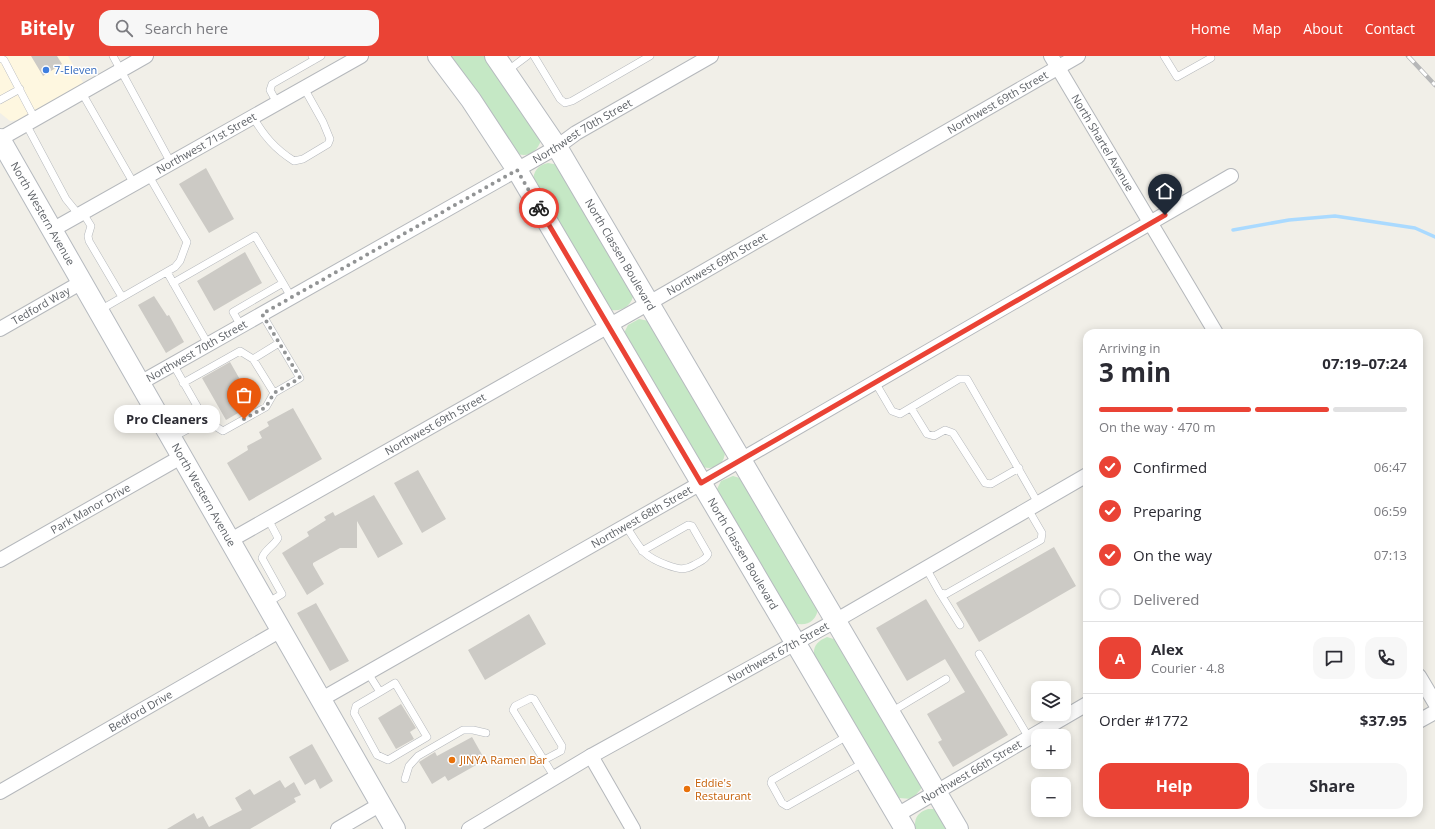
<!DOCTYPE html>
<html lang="en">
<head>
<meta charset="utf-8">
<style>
	body { margin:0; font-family:"Open Sans",sans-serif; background:#f7f7f7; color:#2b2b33; height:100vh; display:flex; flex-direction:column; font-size:15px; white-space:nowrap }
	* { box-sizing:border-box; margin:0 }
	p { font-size:13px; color:#7c7c81 }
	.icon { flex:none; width:22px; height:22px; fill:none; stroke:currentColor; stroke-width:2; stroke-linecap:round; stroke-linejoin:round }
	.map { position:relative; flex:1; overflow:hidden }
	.sheet { position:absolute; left:1083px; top:273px; width:340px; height:488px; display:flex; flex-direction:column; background:#fff; border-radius:12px; box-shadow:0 2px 10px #0003 }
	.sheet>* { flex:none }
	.fabs { position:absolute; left:1031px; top:625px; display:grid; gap:8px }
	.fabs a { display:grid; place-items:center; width:40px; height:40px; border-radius:8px; background:#fff; box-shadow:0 2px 10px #0003; font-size:20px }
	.pin { position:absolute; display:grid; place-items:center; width:34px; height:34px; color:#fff; margin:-41px -17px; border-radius:50% 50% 50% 0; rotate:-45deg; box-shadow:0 0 4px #0007 }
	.pin .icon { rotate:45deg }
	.courier { position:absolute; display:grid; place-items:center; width:40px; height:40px; margin:-20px; border:3px solid #ea4335; border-radius:50%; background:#fff; color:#222; box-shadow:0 1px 5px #0007 }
	.bubble { position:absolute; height:28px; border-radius:12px; background:#fff; box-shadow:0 2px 10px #0003; font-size:13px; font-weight:700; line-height:28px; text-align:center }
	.summary em { font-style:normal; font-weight:700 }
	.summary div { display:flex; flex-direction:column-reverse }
	.summary { display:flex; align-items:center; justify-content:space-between; height:68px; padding:0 16px }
	h1 { font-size:26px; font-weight:700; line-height:30px }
	.bar { display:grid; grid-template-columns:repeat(4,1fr); gap:6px 4px; align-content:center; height:48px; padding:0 16px }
	.bar i { height:5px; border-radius:3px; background:#e1e1e2 }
	.bar .on { background:#ea4335 }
	.bar p { grid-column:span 4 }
	.line { display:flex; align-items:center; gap:10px; padding:0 16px; border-top:1px solid #e1e1e2 }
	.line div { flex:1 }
	.round { display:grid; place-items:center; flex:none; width:42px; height:42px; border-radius:12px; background:#f7f7f7 }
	ol { padding:0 16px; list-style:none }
	li { display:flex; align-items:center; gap:12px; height:44px }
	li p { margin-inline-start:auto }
	li .icon { padding:4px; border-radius:50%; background:#ea4335; color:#fff; stroke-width:4 }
	li:last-child { color:#7c7c81 }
	li i { width:22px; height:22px; border:2px solid #e1e1e2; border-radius:50% }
	.action { display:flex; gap:8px; margin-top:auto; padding:8px 16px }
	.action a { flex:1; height:46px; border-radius:12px; background:#ea4335; color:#fff; font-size:16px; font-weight:700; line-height:46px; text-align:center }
	.action a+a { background:#f7f7f7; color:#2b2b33 }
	header { display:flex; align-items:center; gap:24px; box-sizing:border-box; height:56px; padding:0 20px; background:#ea4335; color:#fff }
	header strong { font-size:19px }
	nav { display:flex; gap:22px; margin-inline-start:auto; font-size:14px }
	.search { width:280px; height:36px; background:#f7f7f7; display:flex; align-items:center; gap:10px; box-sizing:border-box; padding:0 14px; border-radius:12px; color:#7c7c81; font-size:15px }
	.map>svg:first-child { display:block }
</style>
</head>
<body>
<header>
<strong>Bitely</strong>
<div class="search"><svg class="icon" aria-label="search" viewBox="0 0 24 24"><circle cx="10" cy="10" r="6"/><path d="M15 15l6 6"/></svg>Search here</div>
<nav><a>Home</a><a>Map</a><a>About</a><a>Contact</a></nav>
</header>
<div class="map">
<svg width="1435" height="773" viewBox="0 0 1435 773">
	<rect width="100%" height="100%" fill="#f1efe8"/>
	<!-- commercial -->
	<path fill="#fef7e0" d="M0,0H68L84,28L19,64L10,65L0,57Z"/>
	<!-- green -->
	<path fill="#c5e8c5" d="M446,0H488L541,84C537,97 527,102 515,97Z
		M548,107L559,109L634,237C632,249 623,256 611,254L533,126C533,115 538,109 548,107Z
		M639,263L649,265L725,395C725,410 712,415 700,410L624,277L628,269Z
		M733,420L743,423L818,553C816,565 807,571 794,567L715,437L721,425Z
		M827,581L837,584L922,728L921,733L912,743L899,742L894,738L814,600C813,589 818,585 827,581Z
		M928,753H935L951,773H915C914,762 918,756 928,753Z"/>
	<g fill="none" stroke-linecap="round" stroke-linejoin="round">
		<!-- stream -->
		<path stroke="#aadaff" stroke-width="3.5" d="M1233,174L1289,164L1335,160L1415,172L1435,181"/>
	</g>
	<!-- building -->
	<path fill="#cccac5" d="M31,0H57L62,8L43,20Z
		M206,112L234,163L209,177L179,128Z
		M245,196L262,227L214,255L197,225Z
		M154,240L167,260L169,259L184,286L166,297L138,249Z
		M230,306L254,348L226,364L202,322Z
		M293,352L322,403L249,445L227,407L248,394L247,390L262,382L259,376L269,370L267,366Z
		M418,414L446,463L422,477L394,427Z
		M374,439L403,488L378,502L357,465V492H340L313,507V509L324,528L307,539L282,497L309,480L307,476L326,464L324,461L333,456L335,460Z
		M1054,491L1076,530L979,586L956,547Z
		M926,543L1008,679L953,711L938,686L942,684L927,658L965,636L945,603L907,625L876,572Z
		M316,547L349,605L330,615L297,557Z
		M529,558L546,588L485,624L468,594Z
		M401,648L416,672L410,676L414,683L396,693L378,662Z
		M472,681L485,704L448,725L445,720L432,728L419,706L435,696L437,700Z
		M312,688L333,725L320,733L315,723L305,729L289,701Z
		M280,724L285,732L294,726L301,739L294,742L296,746L250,773H167L194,757L197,763L203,760L209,771L242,754L235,742L250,733L254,739Z"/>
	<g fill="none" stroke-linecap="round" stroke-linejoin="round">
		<defs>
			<path id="lane" d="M113,0L171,107
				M312,0L314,4L321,0
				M534,0L560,43L565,47L572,45L650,0
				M1164,0L1177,21L1211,2
				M0,2L4,4L35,63
				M507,15L527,0
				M82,37L134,128
				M0,44L20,33
				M277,47L270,34L272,28L314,4
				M253,61C264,80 275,93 294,105L303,103L328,88L330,83L323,66L304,32
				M26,68L66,143L79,159
				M83,157L91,170L88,180L89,185L122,241
				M167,216L208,288
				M173,227L255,180L283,227
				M100,254L175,211L180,205L187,186L149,120
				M241,270L233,256L283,227L291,241
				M253,303L279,287
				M173,308L205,364L223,375L266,351L274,337L300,322L262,258
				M875,326L892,355L900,358L959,323H967L1038,447
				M183,327L240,295L253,303L274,337
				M911,352L927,378L934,380L945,374L953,377L985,427L991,428L1019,412
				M172,382L205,364
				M626,470C640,492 642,500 667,509C678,513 684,515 694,509C699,506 706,504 708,498L692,470L688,469L642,495
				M926,512L940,537L946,538L1041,484L1042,477L1028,453
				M940,537L960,569
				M267,547L282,538L262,502C265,493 274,490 278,482L268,463
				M979,598L1029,682
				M368,617L380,636L356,650L354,657L377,699L388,704L427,681L395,627L380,636
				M891,656L946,623
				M849,679L772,724L771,727L782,747L787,750L863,707
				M544,704L561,695L562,690L534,643L531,642L515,650L513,654L555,722
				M405,723L409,710L418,700L463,674H473L486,677"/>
			<g id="street">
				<path id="s1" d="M1051,0L1216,277"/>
				<path d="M0,83L146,0"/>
				<path id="s2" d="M52,174L361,0"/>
				<path id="s3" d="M0,273L82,226"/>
				<path id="s4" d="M140,327L557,91L576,77L711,0"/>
				<path id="s5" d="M229,485L649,247L1078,0"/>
				<path id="s6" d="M0,504L181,401"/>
				<path d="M1419,620L1435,647"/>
				<path id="s7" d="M320,644L701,427L1231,120"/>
				<path d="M1419,665L1435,656"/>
				<path d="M591,700L633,773"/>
				<path id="s8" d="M0,736L281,574"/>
				<path id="s9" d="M897,759L1087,648"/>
				<path d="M338,773L381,748"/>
				<path id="s10" d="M469,773L591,700L835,565L1087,419"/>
			</g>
			<g id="secondary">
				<path id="s11" d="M438,0L471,44L517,114L905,773"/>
				<path id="s12" d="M495,0L557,91L958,773"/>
				<path id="s13" d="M0,83L395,773"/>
			</g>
		</defs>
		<!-- lane casing -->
		<use href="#lane" stroke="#b5b8bc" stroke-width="8"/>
		<!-- street casing -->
		<use href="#street" stroke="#b5b8bc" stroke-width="16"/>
		<!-- secondary casing -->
		<use href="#secondary" stroke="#b6babf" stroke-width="22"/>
		<!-- lane -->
		<use href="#lane" stroke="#fff" stroke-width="7"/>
		<!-- street -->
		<use href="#street" stroke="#fff" stroke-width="14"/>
		<!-- secondary -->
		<use href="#secondary" stroke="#fff" stroke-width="20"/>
		<defs>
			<path id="rail" d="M1408,0L1435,29"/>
		</defs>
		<!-- rail casing -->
		<use href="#rail" stroke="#b6b7b8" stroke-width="4.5"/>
		<!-- rail -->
		<use href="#rail" stroke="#fff" stroke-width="3" stroke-dasharray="9" stroke-linecap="butt"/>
	</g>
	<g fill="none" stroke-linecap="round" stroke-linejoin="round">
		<!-- done -->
		<path stroke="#929495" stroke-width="4" stroke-dasharray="0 7.2" d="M244,363L266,351L274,337L300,322L262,258L517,114L539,152"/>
		<!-- route -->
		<path stroke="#ea4335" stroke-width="5" d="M539,152L701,427L1165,159"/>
	</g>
	<!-- markers -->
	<circle fill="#3f7fe0" stroke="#fff" stroke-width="1.5" cx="46" cy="14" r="4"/>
	<g fill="#e8710a" stroke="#fff" stroke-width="1.5">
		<circle cx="452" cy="704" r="4"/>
		<circle cx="687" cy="733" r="4"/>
	</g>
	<g text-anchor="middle" stroke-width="3" stroke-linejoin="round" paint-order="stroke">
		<!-- shop labels -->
		<g font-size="11" fill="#366cbe" stroke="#fff" text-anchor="start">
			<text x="54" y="18">7-Eleven</text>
		</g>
		<!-- street labels -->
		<g font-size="11" fill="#5f6368" stroke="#fff">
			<text dy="4" stroke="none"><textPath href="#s5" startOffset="885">Northwest 69th Street</textPath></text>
			<text dy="4" stroke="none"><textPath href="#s4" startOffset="509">Northwest 70th Street</textPath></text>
			<text dy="4" stroke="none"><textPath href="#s2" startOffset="177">Northwest 71st Street</textPath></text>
			<text dy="4" stroke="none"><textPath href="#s1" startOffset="101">North Shartel Avenue</textPath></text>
			<text dy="4" stroke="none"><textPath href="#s13" startOffset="86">North Western Avenue</textPath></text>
			<text dy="4" stroke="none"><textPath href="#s12" startOffset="235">North Classen Boulevard</textPath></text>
			<text dy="4" stroke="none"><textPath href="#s5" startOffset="561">Northwest 69th Street</textPath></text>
			<text dy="4" stroke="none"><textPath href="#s3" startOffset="47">Tedford Way</textPath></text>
			<text dy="4" stroke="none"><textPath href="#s4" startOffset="65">Northwest 70th Street</textPath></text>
			<text dy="4" stroke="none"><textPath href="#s5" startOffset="237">Northwest 69th Street</textPath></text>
			<text dy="4" stroke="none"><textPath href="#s13" startOffset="410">North Western Avenue</textPath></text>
			<text dy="4" stroke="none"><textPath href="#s6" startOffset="104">Park Manor Drive</textPath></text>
			<text dy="4" stroke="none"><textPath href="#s7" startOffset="370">Northwest 68th Street</textPath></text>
			<text dy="4" stroke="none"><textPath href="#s11" startOffset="584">North Classen Boulevard</textPath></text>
			<text dy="4" stroke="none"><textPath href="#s10" startOffset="356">Northwest 67th Street</textPath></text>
			<text dy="4" stroke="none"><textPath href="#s8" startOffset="162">Bedford Drive</textPath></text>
			<text dy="4" stroke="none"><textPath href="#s9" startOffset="86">Northwest 66th Street</textPath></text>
		</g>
		<!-- food labels -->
		<g font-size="11" fill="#c56008" stroke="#fff" text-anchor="start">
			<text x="460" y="708">JINYA Ramen Bar</text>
			<text x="695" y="731">Eddie's<tspan x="695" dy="13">Restaurant</tspan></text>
		</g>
	</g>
</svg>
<div class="fabs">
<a><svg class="icon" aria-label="layers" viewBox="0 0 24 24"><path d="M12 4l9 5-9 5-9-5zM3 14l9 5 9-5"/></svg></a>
<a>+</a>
<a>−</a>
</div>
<div class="pin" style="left:244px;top:363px;background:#ea580c"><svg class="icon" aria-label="bag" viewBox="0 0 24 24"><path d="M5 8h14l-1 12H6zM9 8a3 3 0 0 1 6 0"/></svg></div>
<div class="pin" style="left:1165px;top:159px;background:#1f2937"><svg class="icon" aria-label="home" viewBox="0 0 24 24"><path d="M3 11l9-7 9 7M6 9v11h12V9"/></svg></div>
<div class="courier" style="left:539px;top:152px"><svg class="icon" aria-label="bike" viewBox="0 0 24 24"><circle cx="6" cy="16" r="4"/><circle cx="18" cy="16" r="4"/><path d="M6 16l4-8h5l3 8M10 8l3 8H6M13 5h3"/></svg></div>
<div class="bubble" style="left:114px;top:349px;width:106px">Pro Cleaners</div>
<section class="sheet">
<div class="summary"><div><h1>3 min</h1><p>Arriving in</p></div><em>07:19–07:24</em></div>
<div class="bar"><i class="on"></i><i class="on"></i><i class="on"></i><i></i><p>On the way · 470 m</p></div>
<ol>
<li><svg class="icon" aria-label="check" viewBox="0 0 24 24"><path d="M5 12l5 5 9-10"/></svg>Confirmed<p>06:47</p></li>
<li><svg class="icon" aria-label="check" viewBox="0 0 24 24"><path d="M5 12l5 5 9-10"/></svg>Preparing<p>06:59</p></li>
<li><svg class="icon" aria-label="check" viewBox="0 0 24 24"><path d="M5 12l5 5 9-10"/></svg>On the way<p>07:13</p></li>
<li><i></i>Delivered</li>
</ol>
<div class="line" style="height:72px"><b class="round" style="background:#ea4335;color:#fff">A</b><div><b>Alex</b><p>Courier · 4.8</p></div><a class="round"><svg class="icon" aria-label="chat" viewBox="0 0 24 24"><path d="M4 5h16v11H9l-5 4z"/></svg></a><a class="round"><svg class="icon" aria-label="phone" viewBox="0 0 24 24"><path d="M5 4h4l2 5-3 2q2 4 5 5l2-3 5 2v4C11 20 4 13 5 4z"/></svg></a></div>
<div class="line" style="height:52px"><div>Order #1772</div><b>$37.95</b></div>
<div class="action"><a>Help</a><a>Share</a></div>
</section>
</div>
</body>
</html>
